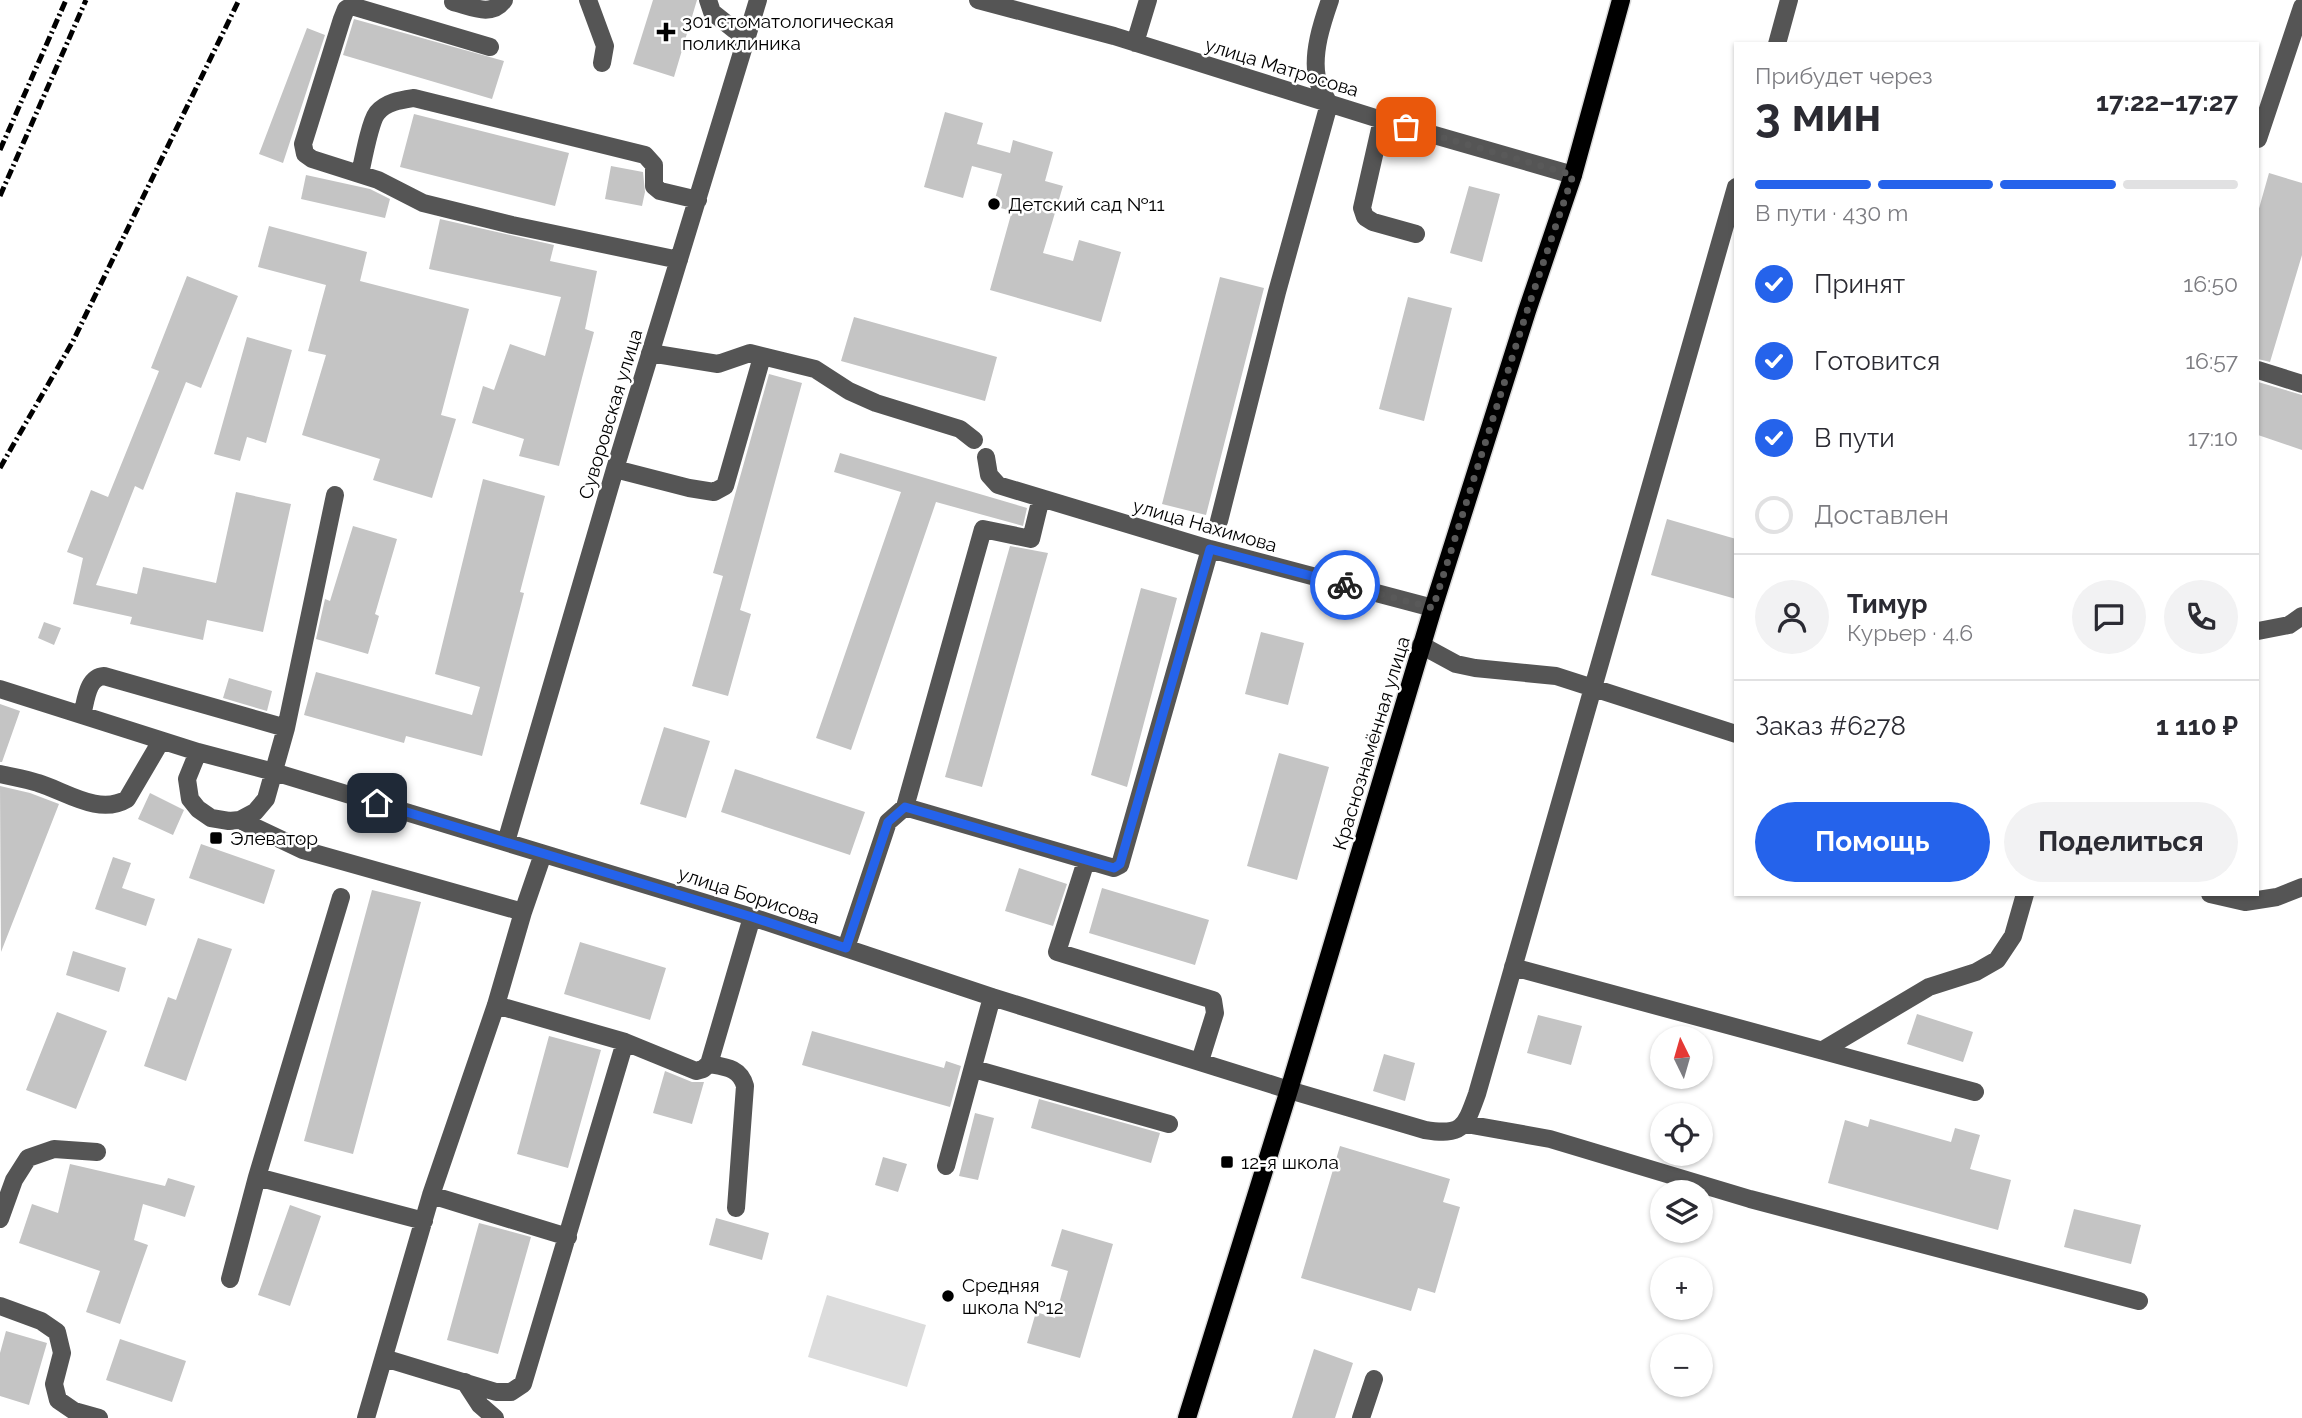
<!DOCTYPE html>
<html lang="ru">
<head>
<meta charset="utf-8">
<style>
	body { margin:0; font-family:Raleway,sans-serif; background:#f2f2f3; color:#2b2b33; height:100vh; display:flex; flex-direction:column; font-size:26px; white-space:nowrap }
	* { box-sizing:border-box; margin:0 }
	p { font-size:23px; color:#7c7c81 }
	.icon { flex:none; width:38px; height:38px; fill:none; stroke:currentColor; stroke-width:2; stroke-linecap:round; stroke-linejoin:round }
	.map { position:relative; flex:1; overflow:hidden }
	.details { position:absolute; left:1734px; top:42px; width:525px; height:854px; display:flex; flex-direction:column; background:#fff; border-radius:0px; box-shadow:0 2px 5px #0004 }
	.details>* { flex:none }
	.needle { width:46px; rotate:355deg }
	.fabs { position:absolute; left:1650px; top:1026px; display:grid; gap:14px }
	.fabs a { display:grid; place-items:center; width:63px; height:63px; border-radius:50%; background:#fff; box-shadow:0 2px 5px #0004; font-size:35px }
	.pin { position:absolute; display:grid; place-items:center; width:60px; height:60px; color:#fff; margin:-30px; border-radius:14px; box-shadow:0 4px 10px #0006 }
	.courier { position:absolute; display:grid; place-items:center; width:70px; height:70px; margin:-35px; border:5px solid #2563eb; border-radius:50%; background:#fff; color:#222; box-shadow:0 2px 9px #0007 }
	.overview em { font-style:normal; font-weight:700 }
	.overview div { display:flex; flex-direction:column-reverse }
	.overview { display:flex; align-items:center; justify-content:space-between; height:119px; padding:0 21px }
	h1 { font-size:46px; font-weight:700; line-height:52px }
	.bar { display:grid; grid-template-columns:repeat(4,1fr); gap:10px 7px; align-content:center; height:84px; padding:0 21px }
	.bar i { height:9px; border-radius:5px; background:#e1e1e2 }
	.bar .selected { background:#2563eb }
	.bar p { grid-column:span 4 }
	.line { display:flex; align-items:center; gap:18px; padding:0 21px; border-top:2px solid #e1e1e2 }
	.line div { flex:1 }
	.round { display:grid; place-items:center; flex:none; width:74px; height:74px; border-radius:37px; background:#f2f2f3 }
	ol { padding:0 21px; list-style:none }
	li { display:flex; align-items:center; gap:21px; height:77px }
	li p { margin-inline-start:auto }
	li .icon { padding:7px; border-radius:50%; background:#2563eb; color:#fff; stroke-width:4 }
	li:last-child { color:#7c7c81 }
	li i { width:38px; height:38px; border:4px solid #e1e1e2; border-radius:50% }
	.action { display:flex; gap:14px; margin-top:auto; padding:14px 21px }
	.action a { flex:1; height:80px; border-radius:42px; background:#2563eb; color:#fff; font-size:28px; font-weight:700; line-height:80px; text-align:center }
	.action a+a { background:#f2f2f3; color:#2b2b33 }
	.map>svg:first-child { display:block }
</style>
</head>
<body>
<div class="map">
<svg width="2302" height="1418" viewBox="0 0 2302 1418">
	<rect width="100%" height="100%" fill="#fff"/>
	<!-- green -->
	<path fill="#dcdcdc" d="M827,1295L926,1325L907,1387L808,1357Z"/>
	<!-- building -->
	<path fill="#c4c4c4" d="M653,0H697L674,77L633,64Z
		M354,19L504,61L492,99L343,55Z
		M307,28L325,35L283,163L259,154Z
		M945,112L983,123L977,144L1010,153L1013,140L1053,152L1045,181L1063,186L1043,253L1073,261L1079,240L1121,252L1101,322L990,290L1012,211L993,206L1002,174L972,166L963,198L924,187Z
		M414,114L569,153L555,206L400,167Z
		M611,166L643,172L645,192L642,206L605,199Z
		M2269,173L2302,183V255L2270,362L2258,359V212Z
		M306,175L370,189L390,199L385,218L301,199Z
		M1469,186L1500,194L1482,262L1450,253Z
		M440,219L554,245L550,261L597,271L585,329L594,332L559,466L519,456L524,439L472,423L483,386L494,390L510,344L545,356L561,297L429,269Z
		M269,226L367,252L360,281L469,309L441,415L456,419L432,498L373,480L380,459L302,435L326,355L308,351L326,285L258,267Z
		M187,276L238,296L201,388L186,382L143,490L135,486L96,585L137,594L143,567L216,583L236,492L291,504L263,632L207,620L203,640L130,624L132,617L73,604L83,558L67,552L91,490L108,497L159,371L151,368Z
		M1220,277L1264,288L1206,515L1162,504Z
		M1408,297L1452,308L1424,421L1379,409Z
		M854,317L997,357L985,401L841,361Z
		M247,337L292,350L266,443L247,437L240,461L214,454Z
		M769,374L802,383L740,610L751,614L728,696L692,686L723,576L713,573Z
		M2258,382L2302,395V450L2258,435Z
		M840,453L1027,508L1023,526L936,502L851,750L816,738L901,492L834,472Z
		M483,479L545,496L520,592L524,593L482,756L406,736L404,743L304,715L316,672L472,715L480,687L435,674Z
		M1667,519L1736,539V599L1651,575Z
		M353,526L397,539L375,614L379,616L368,654L316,639L325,599L330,601Z
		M1010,546L1048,553L982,787L945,777Z
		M1141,588L1177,598L1127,787L1091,775Z
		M44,622L61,628L54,645L38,638Z
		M1261,632L1304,643L1288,705L1245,694Z
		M229,678L272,691L267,711L223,698Z
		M0,704L20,711L2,762H0Z
		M664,727L710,741L686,818L640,804Z
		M1279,753L1329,767L1297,880L1247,866Z
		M735,769L865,812L850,855L721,812Z
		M0,786L30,793L59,804L1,952Z
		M150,793L184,810L173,835L138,819Z
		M201,844L275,870L264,904L189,878Z
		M113,857L131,863L122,888L155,899L146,926L95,909Z
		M1019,868L1067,884L1053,926L1005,911Z
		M1102,888L1209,920L1195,965L1089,933Z
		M372,890L421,902L353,1154L304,1141Z
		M198,938L232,949L186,1081L144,1066L168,997L176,1000Z
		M580,942L666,968L650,1020L564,994Z
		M73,951L126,968L119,992L66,975Z
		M57,1012L107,1031L76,1109L26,1090Z
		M1917,1014L1973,1032L1963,1062L1907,1044Z
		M1538,1015L1582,1026L1571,1065L1527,1053Z
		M812,1031L944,1068L946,1061L961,1066L950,1107L802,1065Z
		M549,1036L601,1050L568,1168L517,1154Z
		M1384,1054L1415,1063L1405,1101L1373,1091Z
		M665,1071L692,1082H704L692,1124L653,1113Z
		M1039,1099L1160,1133L1151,1163L1031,1128Z
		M975,1113L994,1118L978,1180L959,1176Z
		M1870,1119L1951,1142L1955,1128L1980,1135L1970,1169L2011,1180L1998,1230L1828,1183L1845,1120L1868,1127Z
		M1340,1146L1450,1179L1443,1202L1460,1207L1435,1293L1418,1288L1411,1311L1301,1278Z
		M883,1157L907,1164L898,1192L875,1185Z
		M70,1164L165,1186L168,1178L195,1186L185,1217L143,1204L134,1240L148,1245L120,1324L86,1312L100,1271L19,1243L32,1204L58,1213Z
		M290,1205L321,1216L290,1306L258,1295Z
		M2074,1209L2141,1225L2131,1264L2064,1247Z
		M716,1218L769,1233L762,1260L709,1245Z
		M479,1223L531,1237L498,1354L447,1340Z
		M1062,1229L1113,1244L1080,1358L1027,1343L1036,1312L1055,1318L1068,1271L1051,1266Z
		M6,1331L47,1343L29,1405L0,1396V1353Z
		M120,1339L186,1361L172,1402L106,1380Z
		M1314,1349L1353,1363L1335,1418H1292Z"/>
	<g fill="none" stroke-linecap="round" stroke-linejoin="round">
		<defs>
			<path id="major" d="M1187,1418L1289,1090L1433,608L1527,311L1573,175L1621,0"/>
		</defs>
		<!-- major casing -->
		<use href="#major" stroke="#dbdbdb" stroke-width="21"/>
		<!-- minor -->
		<path stroke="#555" stroke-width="18" d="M588,0L605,46L602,63
			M708,0L712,12L746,39
			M978,0L1114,36L1382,120L1573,175
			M453,2C470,6 492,18 504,0
			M1135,43L1148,0
			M1777,44L1789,0
			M490,47L352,6L346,9L342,19L303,144L305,154L312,159L378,180L423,203L512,225L679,260
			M1382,120L1362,208L1365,217L1373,222L1416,234
			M2258,139L2302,7
			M360,174C363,160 370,122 377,113C386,102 401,100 414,98L645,155L654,165V186L660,191L698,200
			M650,353L718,364L750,353L815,369L849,391L876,403L960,429L974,440
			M2258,370L2302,384
			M986,457L989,475L998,485L1210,549L1433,608
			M615,469L689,488L714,492L725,486L762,357
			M1219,521L1277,292L1329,104C1325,96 1319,87 1317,78C1312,53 1322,23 1330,0
			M2258,631L2289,625L2302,616
			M1421,645L1456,664L1475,668L1556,676L1736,734
			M0,689L198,752L274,772L752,917L992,997L1289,1090L1425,1130C1463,1136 1465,1127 1477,1094L1736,187
			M82,715C86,701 87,677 104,676L286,728
			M198,752L187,779L190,799L198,809L211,818L229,821L240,820L255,812L266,799L286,728L335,495
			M0,774C13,777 26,779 38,783C65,791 99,816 127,799L161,741
			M905,807L983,529L1031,539L1041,498
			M240,820L303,850L523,912
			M506,842L615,469L758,0
			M1086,861L1057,952L1213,1000L1215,1013L1200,1061
			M2210,894L2245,902L2277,897L2302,887
			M846,948L888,822L905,807L1114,868L1120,865L1210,549
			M1513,967L1975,1092
			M496,1005L625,1042L696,1071L703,1069L709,1064L752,917
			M1823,1050L1929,987L1976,972L1997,960L2013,936L2025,894
			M709,1064C726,1067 740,1068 745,1086L736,1208
			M974,1069L1169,1124
			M1466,1124L1550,1139L1750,1199L2139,1301
			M946,1166L992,997
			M257,1177L424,1221
			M431,1195L568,1237
			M0,1219L14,1180L28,1158L54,1149L97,1152
			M230,1279L257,1177L341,897
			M0,1306L41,1321L57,1332L62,1353L54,1384L58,1400L74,1411L99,1418
			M384,1358L496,1392H511L523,1384L625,1042
			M465,1382L480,1405L495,1418
			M366,1418L431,1195L496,1005L523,912L543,854
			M1361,1418L1374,1379"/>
		<!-- major -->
		<use href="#major" stroke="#000" stroke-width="18"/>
		<!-- rail -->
		<path stroke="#000" stroke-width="5" stroke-dasharray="10 3.5 2 3.5" stroke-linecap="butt" d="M0,150L66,0
			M0,196L86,0
			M0,468L73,341L239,0"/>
	</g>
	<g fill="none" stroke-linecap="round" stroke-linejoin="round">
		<!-- done -->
		<path stroke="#595959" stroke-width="7" stroke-dasharray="0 12.6" d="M1345,585L1433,608L1527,311L1573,175L1406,127"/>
		<!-- route -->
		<path stroke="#2563eb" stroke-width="9" d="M377,803L752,917L846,948L888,822L905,807L1100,864L1114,868L1120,864L1210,549L1345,585"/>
	</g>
	<!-- markers -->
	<g fill="#000" stroke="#fff" stroke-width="2.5">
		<path d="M662.5 21.5h7v7h7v7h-7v7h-7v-7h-7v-7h7z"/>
		<circle cx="994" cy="204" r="7"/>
		<rect x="209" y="831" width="14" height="14" rx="3.5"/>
		<rect x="1220" y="1155" width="14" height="14" rx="3.5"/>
		<circle cx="948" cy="1296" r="7"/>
	</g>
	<g text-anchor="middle" stroke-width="5" stroke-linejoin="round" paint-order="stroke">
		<!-- poi labels -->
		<g font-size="19" fill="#000" stroke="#fff" text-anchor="start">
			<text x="682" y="28">301 стоматологическая<tspan x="682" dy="22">поликлиника</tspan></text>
			<text x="1008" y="211">Детский сад №11</text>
			<text x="230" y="845">Элеватор</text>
			<text x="1241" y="1169">12-я школа</text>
			<text x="962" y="1292">Средняя<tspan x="962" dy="22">школа №12</tspan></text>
		</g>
		<!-- street labels -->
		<g font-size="19" fill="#000" stroke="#fff">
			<text transform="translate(1282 67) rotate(17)" y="7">улица Матросова</text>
			<text transform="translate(610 414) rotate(-73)" y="7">Суворовская улица</text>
			<text transform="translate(1205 525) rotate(16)" y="7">улица Нахимова</text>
			<text transform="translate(1371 743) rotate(-73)" y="7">Краснознамённая улица</text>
			<text transform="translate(749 895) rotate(18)" y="7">улица Борисова</text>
		</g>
	</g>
</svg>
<div class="fabs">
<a><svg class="needle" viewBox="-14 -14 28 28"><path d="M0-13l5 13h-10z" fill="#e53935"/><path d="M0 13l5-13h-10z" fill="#7c7c81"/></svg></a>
<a><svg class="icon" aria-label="locate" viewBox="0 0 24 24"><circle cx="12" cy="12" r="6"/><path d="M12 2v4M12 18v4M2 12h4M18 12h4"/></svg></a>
<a><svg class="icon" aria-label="layers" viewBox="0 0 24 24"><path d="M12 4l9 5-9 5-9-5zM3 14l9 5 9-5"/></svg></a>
<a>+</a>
<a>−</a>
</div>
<div class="pin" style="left:1406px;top:127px;background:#ea580c"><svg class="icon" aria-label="bag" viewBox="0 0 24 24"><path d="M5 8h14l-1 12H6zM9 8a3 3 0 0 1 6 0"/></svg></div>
<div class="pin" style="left:377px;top:803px;background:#1f2937"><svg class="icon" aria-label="home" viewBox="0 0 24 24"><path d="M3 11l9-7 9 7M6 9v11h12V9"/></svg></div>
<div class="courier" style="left:1345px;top:585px"><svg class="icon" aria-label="bike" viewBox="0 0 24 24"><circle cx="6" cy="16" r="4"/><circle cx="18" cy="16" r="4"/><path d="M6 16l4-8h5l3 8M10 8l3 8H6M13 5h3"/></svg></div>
<section class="details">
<div class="overview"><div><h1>3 мин</h1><p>Прибудет через</p></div><em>17:22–17:27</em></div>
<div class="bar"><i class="selected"></i><i class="selected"></i><i class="selected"></i><i></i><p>В пути · 430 m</p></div>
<ol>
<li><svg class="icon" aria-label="check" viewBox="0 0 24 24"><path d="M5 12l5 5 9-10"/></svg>Принят<p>16:50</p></li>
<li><svg class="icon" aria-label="check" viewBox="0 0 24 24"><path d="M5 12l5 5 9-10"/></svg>Готовится<p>16:57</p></li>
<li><svg class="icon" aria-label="check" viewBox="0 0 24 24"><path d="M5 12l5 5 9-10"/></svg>В пути<p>17:10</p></li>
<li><i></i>Доставлен</li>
</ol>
<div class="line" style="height:126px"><a class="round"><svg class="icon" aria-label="person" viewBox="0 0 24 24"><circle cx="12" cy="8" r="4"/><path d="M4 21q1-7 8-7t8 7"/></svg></a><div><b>Тимур</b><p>Курьер · 4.6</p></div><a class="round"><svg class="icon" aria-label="chat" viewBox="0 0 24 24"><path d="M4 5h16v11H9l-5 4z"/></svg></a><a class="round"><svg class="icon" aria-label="phone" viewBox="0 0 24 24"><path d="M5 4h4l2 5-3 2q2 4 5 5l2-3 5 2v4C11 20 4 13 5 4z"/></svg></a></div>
<div class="line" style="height:91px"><div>Заказ #6278</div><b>1 110 ₽</b></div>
<div class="action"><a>Помощь</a><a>Поделиться</a></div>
</section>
</div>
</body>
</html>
